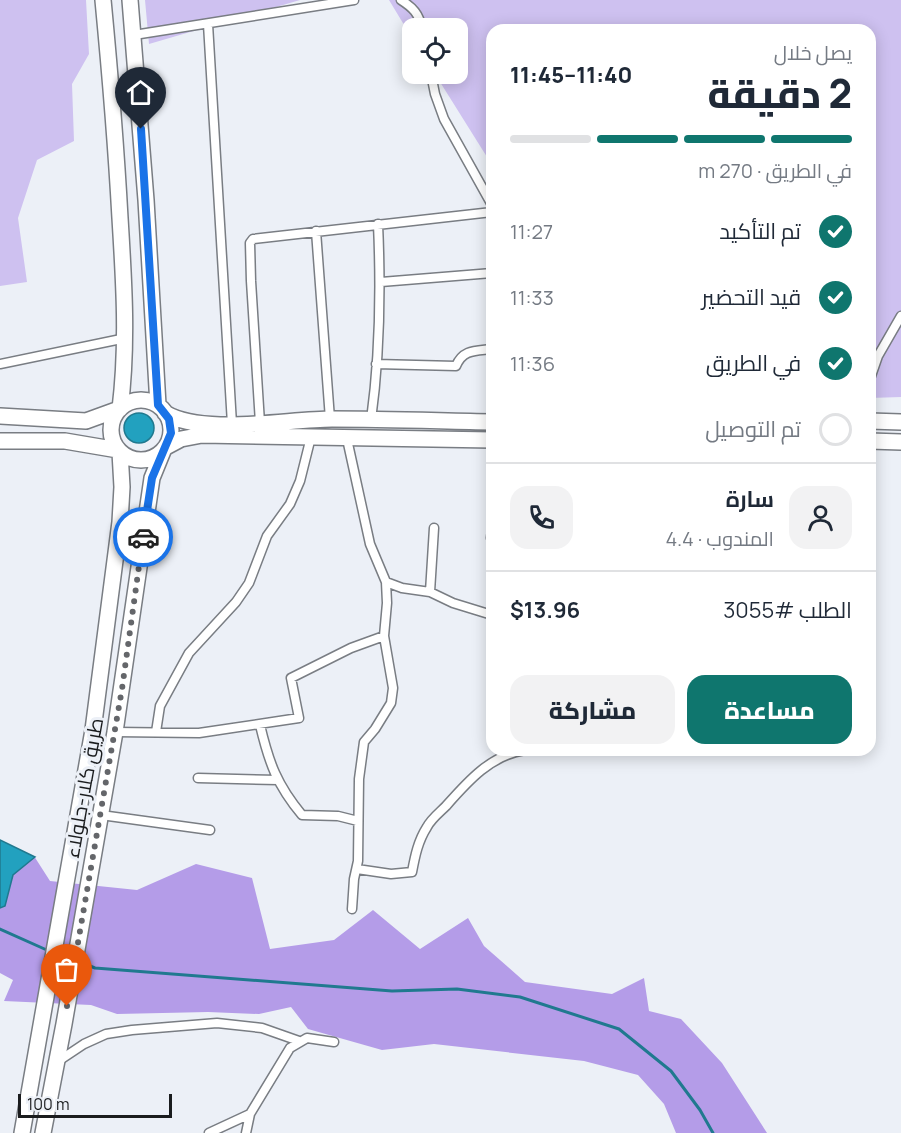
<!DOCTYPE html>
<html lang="ar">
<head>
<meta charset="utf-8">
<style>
	body { margin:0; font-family:Manrope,Cairo,sans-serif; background:#f2f2f3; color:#1f2937; direction:rtl; height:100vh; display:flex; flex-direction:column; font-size:22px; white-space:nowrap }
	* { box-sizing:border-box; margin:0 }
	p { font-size:20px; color:#747a83 }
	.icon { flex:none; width:33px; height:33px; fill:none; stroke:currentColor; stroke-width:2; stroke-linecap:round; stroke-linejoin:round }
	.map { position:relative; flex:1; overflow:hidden; direction:ltr }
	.sheet { position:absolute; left:486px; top:24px; width:390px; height:732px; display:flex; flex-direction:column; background:#fff; border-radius:18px; box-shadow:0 3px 15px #0003; direction:rtl }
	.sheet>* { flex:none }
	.buttons { position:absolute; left:402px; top:18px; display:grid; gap:12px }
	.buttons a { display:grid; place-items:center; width:66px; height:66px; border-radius:12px; background:#fff; box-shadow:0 3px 15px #0003; font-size:30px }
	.scale { position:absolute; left:18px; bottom:15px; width:154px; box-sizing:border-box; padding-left:6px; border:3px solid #1a1c1e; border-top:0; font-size:16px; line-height:21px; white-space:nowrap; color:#1a1c1e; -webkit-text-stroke:4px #ecf0f7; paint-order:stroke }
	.pin { position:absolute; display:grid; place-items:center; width:51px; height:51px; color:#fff; margin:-62px -26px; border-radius:50% 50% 50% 0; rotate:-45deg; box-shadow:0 0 6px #0007 }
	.pin .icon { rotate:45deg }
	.courier { position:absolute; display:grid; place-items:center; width:60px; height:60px; margin:-30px; border:4px solid #1a73e8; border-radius:50%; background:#fff; color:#222; box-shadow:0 2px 8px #0007 }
	.overview em { font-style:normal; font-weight:800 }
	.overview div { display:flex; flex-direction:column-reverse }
	.overview { display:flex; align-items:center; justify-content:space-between; height:102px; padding:0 24px }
	h1 { font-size:39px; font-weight:800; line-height:45px }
	.bar { display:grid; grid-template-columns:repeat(4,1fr); gap:9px 6px; align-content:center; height:72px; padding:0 24px }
	.bar i { height:8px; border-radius:4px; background:#e0e1e3 }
	.bar .selected { background:#0f766e }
	.bar p { grid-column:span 4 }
	.line { display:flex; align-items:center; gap:15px; padding:0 24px; border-top:2px solid #e0e1e3 }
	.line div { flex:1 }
	.round { display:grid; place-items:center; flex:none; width:63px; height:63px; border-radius:18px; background:#f2f2f3 }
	ol { padding:0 24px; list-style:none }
	li { display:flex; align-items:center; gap:18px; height:66px }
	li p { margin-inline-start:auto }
	li .icon { padding:6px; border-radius:50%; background:#0f766e; color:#fff; stroke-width:4 }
	li:last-child { color:#747a83 }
	li i { width:33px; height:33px; border:3px solid #e0e1e3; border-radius:50% }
	.primary-button { display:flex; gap:12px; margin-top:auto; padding:12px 24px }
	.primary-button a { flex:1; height:69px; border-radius:18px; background:#0f766e; color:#fff; font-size:24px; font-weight:800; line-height:69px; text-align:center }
	.primary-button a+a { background:#f2f2f3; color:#1f2937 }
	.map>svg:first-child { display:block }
</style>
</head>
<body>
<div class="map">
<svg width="901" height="1133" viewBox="0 0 901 1133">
	<rect width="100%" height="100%" fill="#ecf0f7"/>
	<!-- green -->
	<path fill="#cec1f0" d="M0,0H86L89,54L72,84L74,141L37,160L18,218L27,282L0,286Z
		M145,0H300L149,44Z
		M389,0H901V397L870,398V30H492V165L435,74H458V28H412V38Z"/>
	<!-- forest -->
	<path fill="#b49ce8" d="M34,856L50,881L137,890L196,864L252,878L270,949L334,940L373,910L420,949L468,918L484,946L525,982L612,994L644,978L649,1011L681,1019L722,1063L767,1133H676L664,1104L638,1075L584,1061L434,1044L382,1050L308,1029L291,1007L259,1014L208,1012L117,1014L91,1005L4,1001L13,980L0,973V908L5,905L11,877Z"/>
	<!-- water -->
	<path fill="#22a1bf" stroke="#20798f" stroke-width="1.5" d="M124 428a15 15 0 1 1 30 0a15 15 0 1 1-30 0Z
		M0,840L35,857L13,875L5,906L0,908Z"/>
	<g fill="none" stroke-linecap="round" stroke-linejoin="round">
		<!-- stream -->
		<path stroke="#20798f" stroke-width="3" d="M0,929L49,951
			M58,955L71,959
			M80,962L95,968L392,991L457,989L520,997L619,1029L671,1071L700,1110L713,1133"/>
		<defs>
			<path id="street" d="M401,0C412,7 420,14 421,28
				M208,24L232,424
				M134,35L354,0
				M431,74L435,94L444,119L492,205
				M316,231L330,419
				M381,282L492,273
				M0,364L126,338
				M376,364L456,366C463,349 476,351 492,349
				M870,379L878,356L901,316
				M371,420C380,355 381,290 378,224
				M260,423L251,281L250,243L253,239L492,212
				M347,439L370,544L386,582L387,603L384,636L393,688L391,703L375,729L364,742L359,779L358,861L354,879L352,909
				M491,538L492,529
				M386,582L402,588L430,592L453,603L492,615
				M430,592L434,528
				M260,725C269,763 277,785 302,815L338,816L358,821
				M115,732L199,733L299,718L291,678L351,648L384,636
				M156,732L160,706L189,653L236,602L249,583L267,536L290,504L300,481L311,437
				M198,778L278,780
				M101,815L210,830
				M357,869L391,874L412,872C415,856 418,841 427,827C431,819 439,813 446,806C468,781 491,755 525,750
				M57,1062L84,1044L106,1034L132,1030L217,1023L262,1028L299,1041
				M209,1133L250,1114
				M246,1133L250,1114L290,1048L307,1038L334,1042"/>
			<path id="highway" d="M103,0C110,73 116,145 120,218C124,282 128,345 120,409
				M130,0L146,200L158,405
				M111 430a30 30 0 1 1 60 0a30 30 0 1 1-60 0Z
				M165,413C203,436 287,419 332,419C385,419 439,421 492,422
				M0,416L86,421L119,409
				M870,421L901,422
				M0,441H65L118,450
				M870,441L901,442
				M166,447L181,439L202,435L492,440
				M22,1133L93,730L120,522L122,487L120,452
				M43,1133L64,1024L115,732L152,478L163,451"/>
		</defs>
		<!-- street casing -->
		<use href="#street" stroke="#797d83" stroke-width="11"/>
		<!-- highway casing -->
		<use href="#highway" stroke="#797d83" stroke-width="18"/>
		<!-- street -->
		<use href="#street" stroke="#fff" stroke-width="8"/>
		<!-- highway -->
		<use href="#highway" stroke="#fff" stroke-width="15"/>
	</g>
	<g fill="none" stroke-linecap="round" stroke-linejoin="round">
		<!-- done -->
		<path stroke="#64666a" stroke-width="6" stroke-dasharray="0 10.8" d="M67,1006L122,689L143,537"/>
		<!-- route -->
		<path stroke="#1a73e8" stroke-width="8" d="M141,129L158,405L169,419L171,433L152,478L143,537"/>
	</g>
	<g text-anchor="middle" stroke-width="6" stroke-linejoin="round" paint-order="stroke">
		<!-- street labels -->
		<g font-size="20" fill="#1a1c1e" stroke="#ecf0f7">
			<text transform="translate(84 788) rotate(-80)" y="7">طريق كلار-جلولاء</text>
		</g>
	</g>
</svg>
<div class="buttons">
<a><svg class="icon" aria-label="locate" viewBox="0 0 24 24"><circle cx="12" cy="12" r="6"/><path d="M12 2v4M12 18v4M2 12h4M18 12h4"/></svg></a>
</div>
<div class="scale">100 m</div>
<div class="pin" style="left:67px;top:1006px;background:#ea580c"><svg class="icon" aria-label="bag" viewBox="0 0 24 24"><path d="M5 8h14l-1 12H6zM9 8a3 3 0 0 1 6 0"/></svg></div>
<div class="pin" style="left:141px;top:129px;background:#1f2937"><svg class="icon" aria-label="home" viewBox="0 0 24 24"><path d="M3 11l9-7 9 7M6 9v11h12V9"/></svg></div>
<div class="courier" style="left:143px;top:537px"><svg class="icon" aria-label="car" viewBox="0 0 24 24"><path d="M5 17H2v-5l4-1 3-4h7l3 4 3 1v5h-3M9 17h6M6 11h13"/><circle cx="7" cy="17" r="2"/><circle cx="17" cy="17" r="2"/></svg></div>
<section class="sheet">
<div class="overview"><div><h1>2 دقيقة</h1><p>يصل خلال</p></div><em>11:40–11:45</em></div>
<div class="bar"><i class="selected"></i><i class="selected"></i><i class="selected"></i><i></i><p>في الطريق · 270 m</p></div>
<ol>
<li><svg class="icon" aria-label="check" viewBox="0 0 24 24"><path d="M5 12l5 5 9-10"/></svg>تم التأكيد<p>11:27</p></li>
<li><svg class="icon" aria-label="check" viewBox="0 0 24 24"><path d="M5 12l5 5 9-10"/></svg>قيد التحضير<p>11:33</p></li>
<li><svg class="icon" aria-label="check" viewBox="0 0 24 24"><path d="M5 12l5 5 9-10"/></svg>في الطريق<p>11:36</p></li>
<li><i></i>تم التوصيل</li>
</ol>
<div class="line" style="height:108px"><a class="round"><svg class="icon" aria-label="person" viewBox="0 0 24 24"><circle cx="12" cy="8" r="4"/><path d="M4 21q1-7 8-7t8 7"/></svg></a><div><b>سارة</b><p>المندوب · 4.4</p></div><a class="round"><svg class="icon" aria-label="phone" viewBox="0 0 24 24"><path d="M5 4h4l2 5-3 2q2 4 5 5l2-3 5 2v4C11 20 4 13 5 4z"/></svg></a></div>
<div class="line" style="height:78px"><div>الطلب #3055</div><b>$13.96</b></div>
<div class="primary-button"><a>مساعدة</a><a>مشاركة</a></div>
</section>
</div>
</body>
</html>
